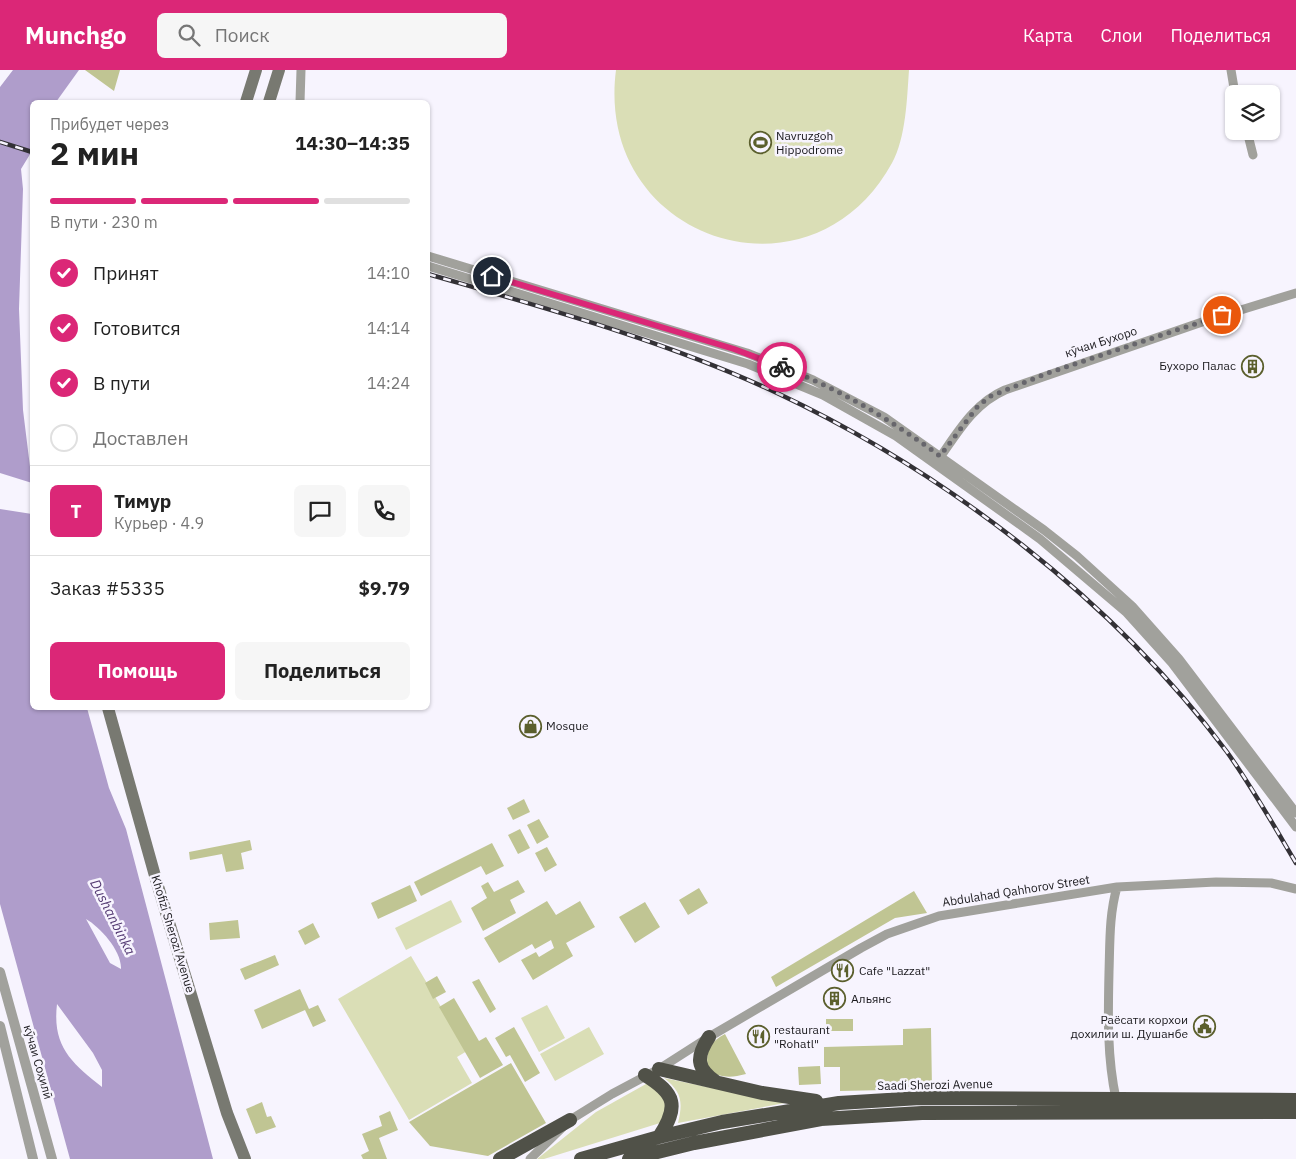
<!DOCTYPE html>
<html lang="ru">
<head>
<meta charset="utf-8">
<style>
	body { margin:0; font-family:"IBM Plex Sans",sans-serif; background:#f6f6f6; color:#222; height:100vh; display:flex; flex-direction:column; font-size:19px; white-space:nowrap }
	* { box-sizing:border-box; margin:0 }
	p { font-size:16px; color:#767676 }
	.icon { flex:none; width:28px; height:28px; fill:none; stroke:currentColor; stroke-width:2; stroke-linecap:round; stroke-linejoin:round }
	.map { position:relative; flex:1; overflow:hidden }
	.details { position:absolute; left:30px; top:30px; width:400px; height:610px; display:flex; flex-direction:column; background:#fff; border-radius:8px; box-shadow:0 1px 4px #0004 }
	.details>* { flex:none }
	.buttons { position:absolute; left:1225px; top:15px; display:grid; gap:10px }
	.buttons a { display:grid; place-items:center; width:55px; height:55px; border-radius:8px; background:#fff; box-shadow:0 1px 4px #0004; font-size:25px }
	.pin { position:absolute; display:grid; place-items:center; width:42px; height:42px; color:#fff; margin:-21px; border:2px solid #fff; border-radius:50%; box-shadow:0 1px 5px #0007 }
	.courier { position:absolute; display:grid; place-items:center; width:50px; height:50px; margin:-25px; border:4px solid #db2777; border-radius:50%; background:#fff; color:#222; box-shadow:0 1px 6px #0007 }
	.summary em { font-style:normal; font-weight:700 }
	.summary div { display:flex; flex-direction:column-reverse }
	.summary { display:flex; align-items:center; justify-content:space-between; height:85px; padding:0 20px }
	h1 { font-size:32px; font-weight:700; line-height:38px }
	.bar { display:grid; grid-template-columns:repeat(4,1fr); gap:8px 5px; align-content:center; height:60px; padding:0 20px }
	.bar i { height:6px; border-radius:4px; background:#e0e0e0 }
	.bar .current { background:#db2777 }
	.bar p { grid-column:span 4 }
	.line { display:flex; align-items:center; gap:12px; padding:0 20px; border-top:1px solid #e0e0e0 }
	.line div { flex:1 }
	.round { display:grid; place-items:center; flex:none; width:52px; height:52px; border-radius:8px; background:#f6f6f6 }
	ol { padding:0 20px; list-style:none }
	li { display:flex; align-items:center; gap:15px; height:55px }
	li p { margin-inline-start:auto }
	li .icon { padding:5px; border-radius:50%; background:#db2777; color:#fff; stroke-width:4 }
	li:last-child { color:#767676 }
	li i { width:28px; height:28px; border:2px solid #e0e0e0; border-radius:50% }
	.cta { display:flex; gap:10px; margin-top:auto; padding:10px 20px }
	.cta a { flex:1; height:58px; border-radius:8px; background:#db2777; color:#fff; font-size:20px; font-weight:700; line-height:58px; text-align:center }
	.cta a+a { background:#f6f6f6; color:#222 }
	header { display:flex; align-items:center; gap:30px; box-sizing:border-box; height:70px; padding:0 25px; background:#db2777; color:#fff }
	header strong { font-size:24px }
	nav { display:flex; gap:28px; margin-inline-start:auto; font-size:18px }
	.search { width:350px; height:45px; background:#f6f6f6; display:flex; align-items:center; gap:12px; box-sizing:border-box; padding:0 18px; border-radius:8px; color:#767676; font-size:19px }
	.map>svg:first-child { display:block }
</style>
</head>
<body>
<header>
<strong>Munchgo</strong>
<div class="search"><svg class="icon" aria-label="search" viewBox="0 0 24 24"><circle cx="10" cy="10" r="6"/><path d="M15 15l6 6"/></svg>Поиск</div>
<nav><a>Карта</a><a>Слои</a><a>Поделиться</a></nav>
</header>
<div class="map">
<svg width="1296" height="1089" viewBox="0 0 1296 1089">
	<rect width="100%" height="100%" fill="#f7f4fe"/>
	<!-- green -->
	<path fill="#dadeb6" d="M616,0H909C907,28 906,68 892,93C811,241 594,171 616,0Z
		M451,830L462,852L406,880L395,858Z
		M411,886L467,981L457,987L472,1013L409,1050L338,929Z
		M547,935L565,968L539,982L521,948Z
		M589,957L604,984L555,1011L540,984Z
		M664,1008L785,1033L678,1053C683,1032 682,1022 664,1008Z
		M646,1014H653L668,1035L660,1053L544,1089H537L596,1042Z"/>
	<!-- forest -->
	<path fill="#c0c593" d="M85,0H120L114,21Z
		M524,729L530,742L513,750L507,738Z
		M539,749L549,767L537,774L527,755Z
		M520,759L530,778L518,784L508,765Z
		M250,770L252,780L241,783L244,799L226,802L222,784L190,790L189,782Z
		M492,773L504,796L486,805L481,796L421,826L414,812Z
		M547,777L557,795L545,802L535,783Z
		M518,810L525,822L510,830L516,843L483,861L471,838L487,828L481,816L488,812L494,822Z
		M410,815L417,831L378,849L371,833Z
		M699,818L708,833L688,845L679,830Z
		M914,821L927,843L895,848L776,917L771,907Z
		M547,831L556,845L580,831L595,857L566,873L573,886L533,910L521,890L536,882L539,887L554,878L551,870L535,879L532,874L499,893L484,868Z
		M645,832L660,857L635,873L619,847Z
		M238,850L240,868L210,870L209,853Z
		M313,853L320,867L305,875L298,861Z
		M275,885L279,895L245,910L240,899Z
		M437,906L446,922L433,929L425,913Z
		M479,909L496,939L490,943L472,912Z
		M300,919L309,939L318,935L326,951L313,957L305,940L262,959L254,940Z
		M454,928L479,971L486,967L503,995L480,1008L439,937Z
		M826,949H853V961H826Z
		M514,957L540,1003L525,1012L510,985L506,987L495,968Z
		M931,958L932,1019L840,1021V997H824V977L903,975V959Z
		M725,964L746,1004C731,1008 720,1008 708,1000C705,983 709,972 725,964Z
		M511,993L546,1053L488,1086L430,1076L409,1052Z
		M820,996L821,1014L799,1015L798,997Z
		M262,1032L267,1047L271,1046L276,1057L256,1064L246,1039Z
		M390,1041L398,1060L379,1068L387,1089H363L361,1085L369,1081L362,1064L382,1056L379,1046Z"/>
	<!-- water -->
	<path fill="#af9dcb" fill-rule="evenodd" d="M13,0H79L56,32H32V81L21,99L23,119L19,239L23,340L32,413L0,403V17Z
		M0,439L32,444V638H87L109,718L126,759L213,1089H70L0,834ZM86,849C100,857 122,881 121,899L110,893ZM57,934L93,983L102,1000V1017C72,993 52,977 57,934Z"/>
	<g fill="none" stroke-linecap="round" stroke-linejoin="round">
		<!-- minor -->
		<path stroke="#a1a19c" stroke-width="9" d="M1231,0L1235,24
			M300,32L301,0
			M1247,61L1253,85
			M428,186L747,283L813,310L884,347L1044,460L1077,486L1132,536L1179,589L1296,743
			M428,196L748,294L823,325L896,366L1040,469L1126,542L1172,593L1296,757
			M941,386C959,360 975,333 1005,320L1205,251L1296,223
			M1116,1029C1107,987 1108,945 1109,902C1110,873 1109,845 1117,817
			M530,1089L570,1050L612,1024L659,999L709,967L861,878L887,864L939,846L1117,817L1216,812L1271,813L1296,819"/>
		<!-- tertiary -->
		<path stroke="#a1a19c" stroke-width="10" d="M0,902L52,1089
			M0,956L33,1089"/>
		<!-- secondary -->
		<path stroke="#787971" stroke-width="12" d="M246,32L256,0
			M269,32L279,0
			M108,638L157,813L227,1043L245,1089"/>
		<!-- trunk -->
		<path stroke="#505148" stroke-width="14" d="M709,967C696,987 696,998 716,1012
			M659,999L762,1023L816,1031
			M645,1005C676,1024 679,1036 659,1067
			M500,1089L570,1050
			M581,1089L659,1067L722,1052L839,1033L920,1028L1296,1030
			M629,1089L694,1073L821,1049L922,1043L1296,1042"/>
		<defs>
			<path id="rail" d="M0,72L32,82
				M428,204C545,238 666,271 777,323C947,403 1114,531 1227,682C1252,717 1274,756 1296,793"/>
		</defs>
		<!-- rail casing -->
		<use href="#rail" stroke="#333136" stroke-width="4.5"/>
		<!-- rail -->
		<use href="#rail" stroke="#f7f4fe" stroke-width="2.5" stroke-dasharray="8" stroke-linecap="butt"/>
	</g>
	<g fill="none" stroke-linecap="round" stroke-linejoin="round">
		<!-- done -->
		<path stroke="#67666c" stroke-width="5" stroke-dasharray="0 9" d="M782,297C840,319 891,350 940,386L978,336L991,326L1048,303L1222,245"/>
		<!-- route -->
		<path stroke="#db2777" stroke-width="6" d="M492,206L734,279L782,297"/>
	</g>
	<!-- icons -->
	<defs>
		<symbol id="stadium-ring" viewBox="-11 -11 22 22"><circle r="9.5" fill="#f7f4fe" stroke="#5b5f2d" stroke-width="1.5"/><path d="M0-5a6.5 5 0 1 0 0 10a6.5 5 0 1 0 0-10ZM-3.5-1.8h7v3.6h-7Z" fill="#5b5f2d"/></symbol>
		<symbol id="building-ring" viewBox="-11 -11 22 22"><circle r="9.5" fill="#f7f4fe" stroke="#5b5f2d" stroke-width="1.5"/><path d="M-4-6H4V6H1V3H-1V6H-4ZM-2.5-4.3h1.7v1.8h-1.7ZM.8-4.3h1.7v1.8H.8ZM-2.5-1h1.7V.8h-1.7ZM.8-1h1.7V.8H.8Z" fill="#5b5f2d"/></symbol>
		<symbol id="shop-ring" viewBox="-11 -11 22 22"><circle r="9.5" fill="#f7f4fe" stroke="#5b5f2d" stroke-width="1.5"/><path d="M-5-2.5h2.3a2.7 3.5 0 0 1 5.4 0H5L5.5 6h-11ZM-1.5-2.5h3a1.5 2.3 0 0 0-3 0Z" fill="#5b5f2d"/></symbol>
		<symbol id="restaurant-ring" viewBox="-11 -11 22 22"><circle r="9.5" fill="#f7f4fe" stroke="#5b5f2d" stroke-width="1.5"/><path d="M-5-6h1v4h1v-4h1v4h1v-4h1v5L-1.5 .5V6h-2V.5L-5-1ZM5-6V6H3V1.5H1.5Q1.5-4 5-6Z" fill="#5b5f2d"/></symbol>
		<symbol id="civic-ring" viewBox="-11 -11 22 22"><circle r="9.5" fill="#f7f4fe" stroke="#5b5f2d" stroke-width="1.5"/><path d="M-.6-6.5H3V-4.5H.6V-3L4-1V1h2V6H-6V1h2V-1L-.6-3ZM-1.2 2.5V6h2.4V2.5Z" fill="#5b5f2d"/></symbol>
	</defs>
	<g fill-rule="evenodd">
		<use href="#stadium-ring" x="748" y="60" width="25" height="25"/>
		<use href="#building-ring" x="1240" y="284" width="25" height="25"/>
		<use href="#shop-ring" x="518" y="644" width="25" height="25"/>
		<use href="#restaurant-ring" x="830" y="888" width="25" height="25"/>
		<use href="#building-ring" x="822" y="916" width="25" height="25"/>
		<use href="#civic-ring" x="1192" y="944" width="25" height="25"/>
		<use href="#restaurant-ring" x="746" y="954" width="25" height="25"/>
	</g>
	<g text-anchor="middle" stroke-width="5" stroke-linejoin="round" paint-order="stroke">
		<!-- poi labels -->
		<g font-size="12" fill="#1a191d" stroke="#f7f4fe" text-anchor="start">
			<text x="776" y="70">Navruzgoh<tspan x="776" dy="14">Hippodrome</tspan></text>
			<text x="1236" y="300" text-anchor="end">Бухоро Палас</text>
			<text x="546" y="660">Mosque</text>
			<text x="859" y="905">Cafe "Lazzat"</text>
			<text x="851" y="933">Альянс</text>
			<text x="1188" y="954" text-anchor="end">Раёсати корхои<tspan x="1188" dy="14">дохилии ш. Душанбе</tspan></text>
			<text x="774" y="964">restaurant<tspan x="774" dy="14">"Rohatl"</tspan></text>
		</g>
		<!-- street labels -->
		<g font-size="12" fill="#1a191d" stroke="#f7f4fe">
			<text transform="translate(1101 272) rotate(-18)" y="4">кӯчаи Бухоро</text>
			<text transform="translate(1016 821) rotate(-9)" y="4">Abdulahad Qahhorov Street</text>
			<text transform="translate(173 864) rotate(73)" y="4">Khofizi Sherozi Avenue</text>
			<text transform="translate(38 992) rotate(74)" y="4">кӯчаи Соҳилӣ</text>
			<text transform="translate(935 1015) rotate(-1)" y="4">Saadi Sherozi Avenue</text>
		</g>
		<!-- water labels -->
		<g font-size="14" font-style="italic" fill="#523871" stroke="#f7f4fe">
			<text transform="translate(113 847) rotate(63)" y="5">Dushanbinka</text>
		</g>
	</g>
</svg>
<div class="buttons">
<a><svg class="icon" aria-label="layers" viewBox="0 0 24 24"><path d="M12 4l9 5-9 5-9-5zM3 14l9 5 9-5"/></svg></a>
</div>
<div class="pin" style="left:1222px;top:245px;background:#ea580c"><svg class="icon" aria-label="bag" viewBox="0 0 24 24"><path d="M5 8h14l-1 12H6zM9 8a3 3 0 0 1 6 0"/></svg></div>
<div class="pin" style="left:492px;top:206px;background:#1f2937"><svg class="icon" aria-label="home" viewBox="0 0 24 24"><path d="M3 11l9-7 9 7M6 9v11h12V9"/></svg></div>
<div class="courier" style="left:782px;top:297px"><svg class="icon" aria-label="bike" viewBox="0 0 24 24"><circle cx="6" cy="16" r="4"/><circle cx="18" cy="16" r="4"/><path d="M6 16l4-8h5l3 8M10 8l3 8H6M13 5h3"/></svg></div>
<section class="details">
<div class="summary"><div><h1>2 мин</h1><p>Прибудет через</p></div><em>14:30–14:35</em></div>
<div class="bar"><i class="current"></i><i class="current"></i><i class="current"></i><i></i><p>В пути · 230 m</p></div>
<ol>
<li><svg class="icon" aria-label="check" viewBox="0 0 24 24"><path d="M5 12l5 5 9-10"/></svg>Принят<p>14:10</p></li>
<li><svg class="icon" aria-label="check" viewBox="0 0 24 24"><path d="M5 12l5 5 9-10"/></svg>Готовится<p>14:14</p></li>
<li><svg class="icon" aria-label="check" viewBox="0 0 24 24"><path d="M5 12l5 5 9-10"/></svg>В пути<p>14:24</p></li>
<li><i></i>Доставлен</li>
</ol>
<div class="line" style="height:90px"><b class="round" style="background:#db2777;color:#fff">Т</b><div><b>Тимур</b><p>Курьер · 4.9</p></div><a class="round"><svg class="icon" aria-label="chat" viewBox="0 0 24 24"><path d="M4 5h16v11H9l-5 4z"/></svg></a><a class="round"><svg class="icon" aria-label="phone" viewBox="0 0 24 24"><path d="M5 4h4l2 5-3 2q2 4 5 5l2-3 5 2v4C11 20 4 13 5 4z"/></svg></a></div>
<div class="line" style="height:65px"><div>Заказ #5335</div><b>$9.79</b></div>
<div class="cta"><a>Помощь</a><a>Поделиться</a></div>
</section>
</div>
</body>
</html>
